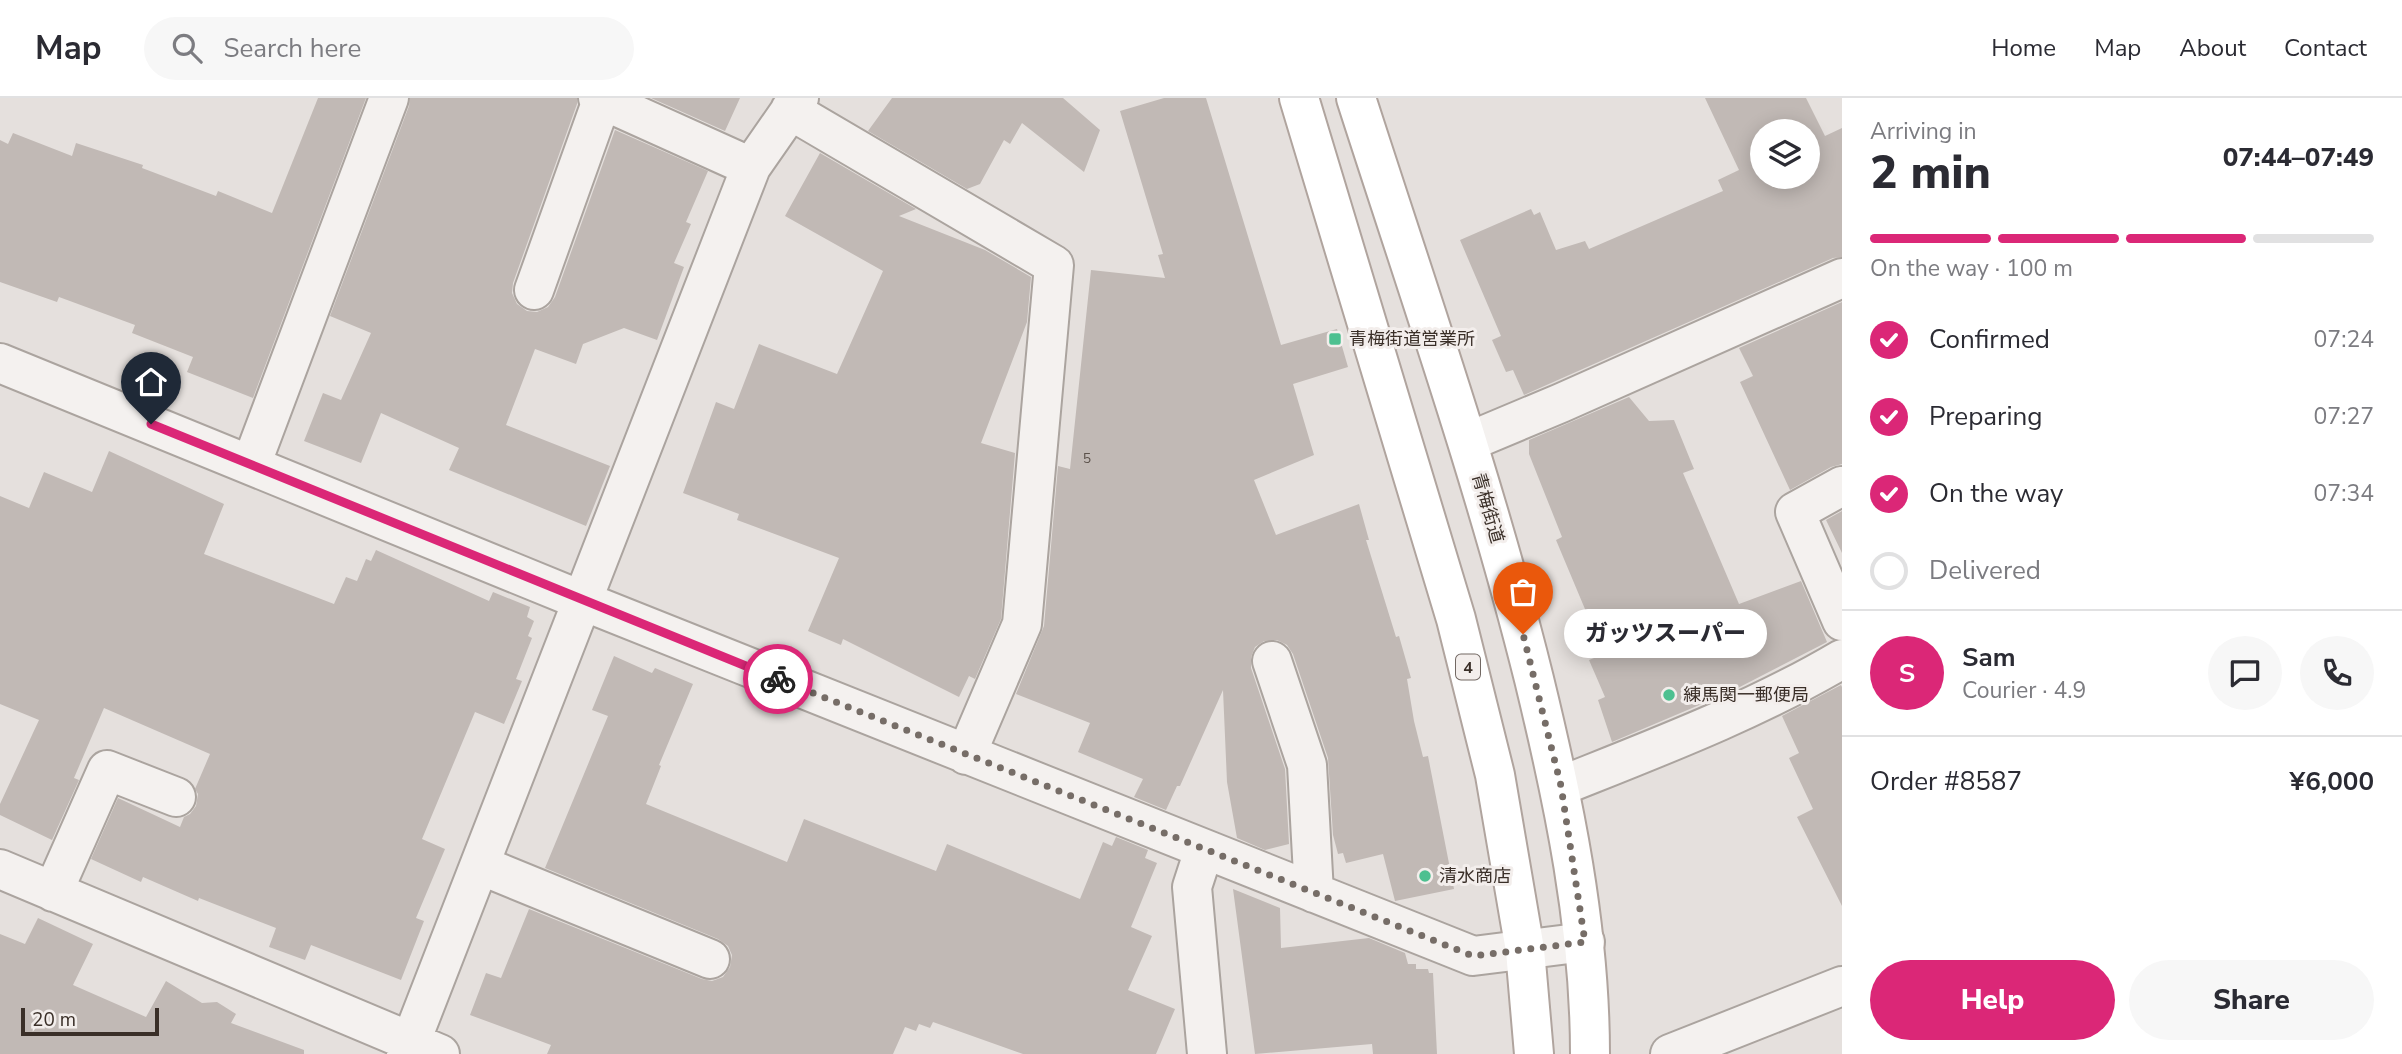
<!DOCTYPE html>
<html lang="en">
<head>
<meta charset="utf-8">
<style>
	body { margin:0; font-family:"Nunito Sans","Noto Sans JP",sans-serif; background:#f7f7f7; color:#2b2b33; height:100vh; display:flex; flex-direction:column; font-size:26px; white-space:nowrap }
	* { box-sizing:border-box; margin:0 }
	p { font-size:23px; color:#7c7c81 }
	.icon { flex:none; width:38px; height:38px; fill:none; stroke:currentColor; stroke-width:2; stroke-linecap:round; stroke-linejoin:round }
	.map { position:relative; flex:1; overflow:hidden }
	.drawer { display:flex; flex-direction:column; background:#fff; width:560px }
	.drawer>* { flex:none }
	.fabs { position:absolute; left:1750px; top:21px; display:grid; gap:14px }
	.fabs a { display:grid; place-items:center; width:70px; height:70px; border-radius:50%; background:#fff; box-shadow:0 4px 18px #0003; font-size:35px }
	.scale { position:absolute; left:21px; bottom:18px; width:138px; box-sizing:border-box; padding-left:7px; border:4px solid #3a2f28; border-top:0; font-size:19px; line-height:24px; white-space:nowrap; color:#3a2f28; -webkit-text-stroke:5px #f3eeec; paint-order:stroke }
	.pin { position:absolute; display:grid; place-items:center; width:60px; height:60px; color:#fff; margin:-72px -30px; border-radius:50% 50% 50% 0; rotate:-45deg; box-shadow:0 0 7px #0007 }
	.pin .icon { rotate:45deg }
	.courier { position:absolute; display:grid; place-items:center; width:70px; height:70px; margin:-35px; border:5px solid #db2777; border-radius:50%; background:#fff; color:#222; box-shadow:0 2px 9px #0007 }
	.bubble { position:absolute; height:49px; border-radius:24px; background:#fff; box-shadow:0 4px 18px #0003; font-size:23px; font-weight:800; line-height:49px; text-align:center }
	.summary em { font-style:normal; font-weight:800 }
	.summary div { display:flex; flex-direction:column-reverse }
	.summary { display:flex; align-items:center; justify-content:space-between; height:119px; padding:0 28px }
	h1 { font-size:46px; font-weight:800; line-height:52px }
	.bar { display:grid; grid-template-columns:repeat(4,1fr); gap:10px 7px; align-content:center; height:84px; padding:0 28px }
	.bar i { height:9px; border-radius:5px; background:#e1e1e2 }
	.bar .current { background:#db2777 }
	.bar p { grid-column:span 4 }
	.line { display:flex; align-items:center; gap:18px; padding:0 28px; border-top:2px solid #e1e1e2 }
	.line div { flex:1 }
	.round { display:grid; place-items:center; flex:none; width:74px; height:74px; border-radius:37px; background:#f7f7f7 }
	ol { padding:0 28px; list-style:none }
	li { display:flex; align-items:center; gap:21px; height:77px }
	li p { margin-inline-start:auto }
	li .icon { padding:7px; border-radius:50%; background:#db2777; color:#fff; stroke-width:4 }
	li:last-child { color:#7c7c81 }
	li i { width:38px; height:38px; border:4px solid #e1e1e2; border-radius:50% }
	.primary-button { display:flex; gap:14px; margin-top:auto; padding:14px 28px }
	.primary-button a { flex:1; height:80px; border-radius:42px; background:#db2777; color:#fff; font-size:28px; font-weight:800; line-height:80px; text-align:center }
	.primary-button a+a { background:#f7f7f7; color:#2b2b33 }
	header { display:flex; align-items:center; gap:42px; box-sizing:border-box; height:98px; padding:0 35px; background:#fff; border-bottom:2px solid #e1e1e2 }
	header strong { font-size:33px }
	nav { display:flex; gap:38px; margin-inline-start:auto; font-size:24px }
	.search { width:490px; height:63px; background:#f7f7f7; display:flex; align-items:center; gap:18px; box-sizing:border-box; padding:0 24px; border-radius:38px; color:#7c7c81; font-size:26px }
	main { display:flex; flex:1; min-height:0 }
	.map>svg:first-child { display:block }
</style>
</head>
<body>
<header>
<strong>Map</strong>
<div class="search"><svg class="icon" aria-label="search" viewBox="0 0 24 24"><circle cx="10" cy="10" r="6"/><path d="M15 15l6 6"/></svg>Search here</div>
<nav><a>Home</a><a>Map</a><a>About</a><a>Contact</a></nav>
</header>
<main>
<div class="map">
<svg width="1842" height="956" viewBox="0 0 1842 956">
	<rect width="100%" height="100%" fill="#e5e0dd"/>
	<!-- building -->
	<path fill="#c1b9b5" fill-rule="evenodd" d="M318,0H366L253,300L187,274L193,259L132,235L135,227L59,199L57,204L0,184V42L8,46L13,35L72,58L76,45L143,67L142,70L216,98L218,93L272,115Z
		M410,0H577V6L513,185L512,195L517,206L527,213L537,214L548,209L555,199L615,32L708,73L686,124L691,126L674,165L684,169L657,242L624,230L583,246L576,266L535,251L506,327L610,368L586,428L449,372L459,350L381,315L361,365L304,343L323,295L341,302L371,235L330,218L409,8Z
		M651,0H740L725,33Z
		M892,0H1063L1100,32L1084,74L1022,25L1010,46L1004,42L980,86L967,91L868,33Z
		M1164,0H1206L1281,247L1337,231L1348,269L1293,286L1314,357L1254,382L1276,437L1359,406L1369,442H1366L1396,539L1399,538L1411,580L1407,581L1414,623L1423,659L1428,658L1454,791L1395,803L1383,756L1346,765L1343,755L1338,756L1333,737L1328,660L1293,556L1287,547L1277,542L1264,543L1255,549L1251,559V570L1285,671L1289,746L1265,752L1237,740L1227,684L1223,592L1180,688H1177L1166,712L1134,699L1143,681L1078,654L1090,625L1016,596L1044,528L1058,368L1070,371L1091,172L1165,180L1158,157L1163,156L1120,13Z
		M1705,0H1806L1825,38L1842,30V159L1833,160L1524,297L1513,272L1506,274L1492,242L1501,238L1460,142L1531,111L1534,117L1540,114L1556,152L1585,143L1589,151L1723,93L1718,82L1739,72ZM1762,33H1808V79H1762Z
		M820,55L916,111L899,118L985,152L1031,179L1027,224L981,345L1015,355L1001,521L975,581L969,578L959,599L843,541L841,547L808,533L839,460L737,422L739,416L683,395L716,304L734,311L759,246L837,276L883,173L785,118Z
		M1842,204V366L1831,369L1790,392L1740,284L1753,278L1739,250Z
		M1629,299L1649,323L1674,322L1694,371L1683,375L1739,506L1801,483L1827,544L1730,594L1612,644L1598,602L1605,599L1589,562L1594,560L1580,527L1590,523L1556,442L1562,439L1529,356V342Z
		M109,353L224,406L204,456L334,506L346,479L357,483L366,461L371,463L376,452L489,503L493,494L530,509L527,519L534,523L528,538L532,540L516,581L522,583L504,626L475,614L422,741L445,751L416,820L424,823L401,882L311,847L305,862L269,849L276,830L199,800L198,803L143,779L141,784L91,761L118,700L180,729L184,719L190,716L196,708L198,696L195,691L210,656L104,610L74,680L79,682L52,742L0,717V706L39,622L0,606V398L29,410L44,374L92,394Z
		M1842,413V455L1826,422Z
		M614,558L652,575L655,570L693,586L659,667L661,668L646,706L787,764L804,721L936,773L947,746L1080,801L1103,744L1112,748L1116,739L1148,752L1145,760L1157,765L1131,829L1152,838L1128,892L1175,911L1156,956H1023L933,924L930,930L919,926L916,933L905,929L893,956H547L551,947L470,917L486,875L501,880L529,811L702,881L712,883L723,879L730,869L732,857L728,848L718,841L545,770L608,618L592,612Z
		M1841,587L1842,589V808L1797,719L1813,711L1789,660L1799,655L1782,618Z
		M1233,791L1280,810L1281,850L1369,840L1405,855L1408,866H1416V871H1428L1429,875H1433L1437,956H1373L1372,946L1255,956Z
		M38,820L93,846L73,887L146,919L166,883L202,905L217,904L236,916L231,925L304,952V956H0V836L25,846Z"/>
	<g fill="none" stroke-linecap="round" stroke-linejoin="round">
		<defs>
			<path id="minor" d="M598,0L751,69
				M790,12L1054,167L1022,526L966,657
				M534,192L602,2
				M0,265L583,503L1473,858L1585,844
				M1468,344L1561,305L1842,180
				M251,367L389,0
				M1842,388L1795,414L1842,523
				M1272,563L1307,667L1314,795
				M1561,688C1656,650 1754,613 1842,561
				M1204,752L1192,789L1207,956
				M480,767L710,861
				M0,771L440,956
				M53,794L107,672L176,699
				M406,956L751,69L799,0
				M1670,956L1842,888"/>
			<path id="major" d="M1299,0L1456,521L1495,677L1525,852L1534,956
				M1356,0C1418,193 1485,384 1534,581C1564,704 1590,829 1590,956"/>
		</defs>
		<!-- minor casing -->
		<use href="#minor" stroke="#aba49f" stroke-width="42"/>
		<!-- major casing -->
		<use href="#major" stroke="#b0a49e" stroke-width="42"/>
		<!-- minor -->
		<use href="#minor" stroke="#f4f1ef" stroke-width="38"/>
		<!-- major -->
		<use href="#major" stroke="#fff" stroke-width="38"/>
	</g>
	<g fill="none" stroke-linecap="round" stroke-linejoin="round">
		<!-- done -->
		<path stroke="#766d67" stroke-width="7" stroke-dasharray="0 12.6" d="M778,581L1473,858L1585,844L1561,688L1523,536"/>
		<!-- route -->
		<path stroke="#db2777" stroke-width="9" d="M151,326L778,581"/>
	</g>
	<!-- markers -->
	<g fill="#4dc090" stroke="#f3eeec" stroke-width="2.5">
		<rect x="1328" y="234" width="14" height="14" rx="3.5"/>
		<circle cx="1669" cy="597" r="7"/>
		<circle cx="1425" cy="778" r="7"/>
	</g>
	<g text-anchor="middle" stroke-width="6" stroke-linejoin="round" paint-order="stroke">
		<!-- number labels -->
		<g font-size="14" fill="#5c524b">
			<text x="1087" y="365">5</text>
		</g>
		<!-- shield labels -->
		<rect fill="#f3eeec" stroke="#726863" stroke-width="2" x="1456" y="556.5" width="24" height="25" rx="5"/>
		<g font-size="16" font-weight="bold" fill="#3a2f28">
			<text x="1468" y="575">4</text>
		</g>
		<!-- poi labels -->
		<g font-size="18" fill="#3a2f28" stroke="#f3eeec" text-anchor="start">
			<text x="1349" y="247">青梅街道営業所</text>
			<text x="1683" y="603">練馬関一郵便局</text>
			<text x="1439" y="784">清水商店</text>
		</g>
		<!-- street labels -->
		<g font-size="18" fill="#3a2f28" stroke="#f3eeec">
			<text transform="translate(1488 410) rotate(74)" y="6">青梅街道</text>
		</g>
	</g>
</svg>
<div class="fabs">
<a><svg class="icon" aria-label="layers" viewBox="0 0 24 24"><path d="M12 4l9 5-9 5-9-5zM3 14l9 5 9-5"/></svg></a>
</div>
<div class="scale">20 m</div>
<div class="pin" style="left:1523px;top:536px;background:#ea580c"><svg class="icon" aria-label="bag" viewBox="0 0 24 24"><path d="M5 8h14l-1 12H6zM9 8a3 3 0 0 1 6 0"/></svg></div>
<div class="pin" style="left:151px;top:326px;background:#1f2937"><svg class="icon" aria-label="home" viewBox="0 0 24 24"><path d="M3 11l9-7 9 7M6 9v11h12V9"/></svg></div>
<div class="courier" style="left:778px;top:581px"><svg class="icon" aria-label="bike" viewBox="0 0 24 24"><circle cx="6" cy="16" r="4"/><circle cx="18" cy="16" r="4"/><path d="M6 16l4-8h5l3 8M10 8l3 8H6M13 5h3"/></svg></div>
<div class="bubble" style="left:1564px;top:511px;width:203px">ガッツスーパー</div>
</div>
<section class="drawer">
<div class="summary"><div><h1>2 min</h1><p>Arriving in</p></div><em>07:44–07:49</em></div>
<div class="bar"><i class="current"></i><i class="current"></i><i class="current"></i><i></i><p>On the way · 100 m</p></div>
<ol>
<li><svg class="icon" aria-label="check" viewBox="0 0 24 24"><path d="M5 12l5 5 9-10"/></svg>Confirmed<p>07:24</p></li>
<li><svg class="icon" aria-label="check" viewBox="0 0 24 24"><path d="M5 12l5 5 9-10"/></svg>Preparing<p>07:27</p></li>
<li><svg class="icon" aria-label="check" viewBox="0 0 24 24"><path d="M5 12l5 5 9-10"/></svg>On the way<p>07:34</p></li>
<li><i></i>Delivered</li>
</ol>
<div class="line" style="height:126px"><b class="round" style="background:#db2777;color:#fff">S</b><div><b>Sam</b><p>Courier · 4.9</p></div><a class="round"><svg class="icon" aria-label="chat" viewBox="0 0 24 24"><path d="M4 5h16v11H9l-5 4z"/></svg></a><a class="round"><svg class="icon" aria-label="phone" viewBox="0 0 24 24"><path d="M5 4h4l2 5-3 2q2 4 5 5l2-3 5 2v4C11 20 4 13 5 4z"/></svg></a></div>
<div class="line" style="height:91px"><div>Order #8587</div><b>¥6,000</b></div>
<div class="primary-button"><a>Help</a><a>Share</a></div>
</section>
</main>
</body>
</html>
